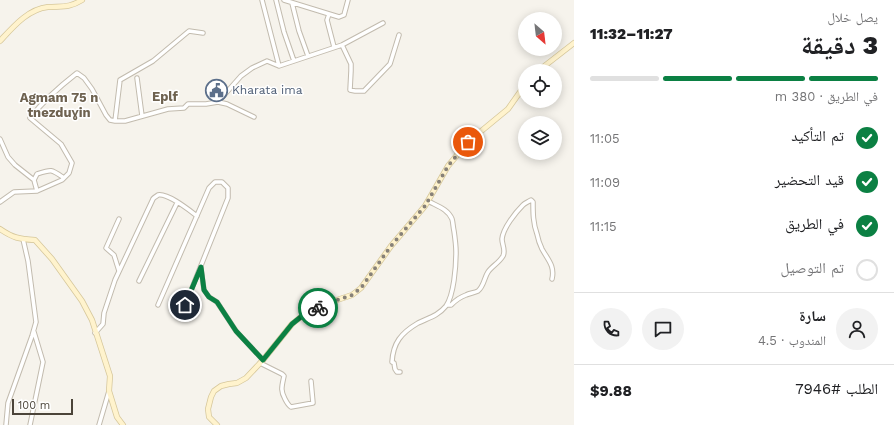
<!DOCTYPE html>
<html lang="ar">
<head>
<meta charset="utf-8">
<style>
	body { margin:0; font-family:"Work Sans","Noto Naskh Arabic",sans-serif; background:#f2f2f2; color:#202124; direction:rtl; height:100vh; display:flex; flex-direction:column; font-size:15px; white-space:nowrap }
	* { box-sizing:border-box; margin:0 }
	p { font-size:13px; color:#757577 }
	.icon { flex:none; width:22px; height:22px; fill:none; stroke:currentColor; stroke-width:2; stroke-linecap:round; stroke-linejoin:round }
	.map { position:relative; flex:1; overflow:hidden; direction:ltr }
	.panel { display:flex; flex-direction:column; background:#fff; width:320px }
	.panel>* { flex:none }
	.needle { width:26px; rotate:152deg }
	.tools { position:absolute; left:518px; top:12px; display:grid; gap:8px }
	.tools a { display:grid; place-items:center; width:44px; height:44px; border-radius:50%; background:#fff; box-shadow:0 2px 10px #0003; font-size:20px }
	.scale { position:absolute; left:12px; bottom:10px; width:61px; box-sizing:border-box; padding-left:4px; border:2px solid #4b4439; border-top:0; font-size:11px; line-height:14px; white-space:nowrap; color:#4b4439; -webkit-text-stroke:3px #fff; paint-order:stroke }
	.pin { position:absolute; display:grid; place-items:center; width:34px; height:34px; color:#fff; margin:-17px; border:2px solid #fff; border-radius:50%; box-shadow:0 1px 4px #0007 }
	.courier { position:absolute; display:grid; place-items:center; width:40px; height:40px; margin:-20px; border:3px solid #0b8043; border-radius:50%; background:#fff; color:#222; box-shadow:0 1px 5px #0007 }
	.headline em { font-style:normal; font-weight:800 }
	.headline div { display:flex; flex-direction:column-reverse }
	.headline { display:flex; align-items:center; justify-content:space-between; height:68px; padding:0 16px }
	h1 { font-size:26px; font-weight:800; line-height:30px }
	.bar { display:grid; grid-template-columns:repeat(4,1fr); gap:6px 4px; align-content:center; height:48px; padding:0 16px }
	.bar i { height:5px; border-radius:3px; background:#e0e0e0 }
	.bar .current { background:#0b8043 }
	.bar p { grid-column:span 4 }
	.line { display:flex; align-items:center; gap:10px; padding:0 16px; border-top:1px solid #e0e0e0 }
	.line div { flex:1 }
	.round { display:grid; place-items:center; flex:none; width:42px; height:42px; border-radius:21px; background:#f2f2f2 }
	ol { padding:0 16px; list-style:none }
	li { display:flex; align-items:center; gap:12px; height:44px }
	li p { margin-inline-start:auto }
	li .icon { padding:4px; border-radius:50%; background:#0b8043; color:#fff; stroke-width:4 }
	li:last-child { color:#757577 }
	li i { width:22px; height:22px; border:2px solid #e0e0e0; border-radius:50% }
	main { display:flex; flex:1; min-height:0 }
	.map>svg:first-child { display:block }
</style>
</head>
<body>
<main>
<section class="panel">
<div class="headline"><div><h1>3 دقيقة</h1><p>يصل خلال</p></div><em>11:27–11:32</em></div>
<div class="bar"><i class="current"></i><i class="current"></i><i class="current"></i><i></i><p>في الطريق · 380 m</p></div>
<ol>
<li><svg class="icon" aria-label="check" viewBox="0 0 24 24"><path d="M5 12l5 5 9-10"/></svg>تم التأكيد<p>11:05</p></li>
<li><svg class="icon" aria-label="check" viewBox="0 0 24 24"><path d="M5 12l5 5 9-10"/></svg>قيد التحضير<p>11:09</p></li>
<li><svg class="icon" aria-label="check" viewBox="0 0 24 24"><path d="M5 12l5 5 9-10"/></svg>في الطريق<p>11:15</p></li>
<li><i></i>تم التوصيل</li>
</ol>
<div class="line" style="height:72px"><a class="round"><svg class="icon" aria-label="person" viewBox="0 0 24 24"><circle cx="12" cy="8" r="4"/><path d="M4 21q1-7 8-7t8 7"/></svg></a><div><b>سارة</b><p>المندوب · 4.5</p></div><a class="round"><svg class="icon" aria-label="chat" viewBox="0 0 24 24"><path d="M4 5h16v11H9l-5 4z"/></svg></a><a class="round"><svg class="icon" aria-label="phone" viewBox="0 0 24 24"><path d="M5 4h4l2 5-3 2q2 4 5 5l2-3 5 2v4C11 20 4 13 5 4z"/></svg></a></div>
<div class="line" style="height:52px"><div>الطلب #7946</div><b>$9.88</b></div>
</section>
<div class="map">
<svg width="574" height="425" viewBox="0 0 574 425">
	<rect width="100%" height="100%" fill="#f6f3ec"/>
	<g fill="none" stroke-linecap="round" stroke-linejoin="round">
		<defs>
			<path id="street" d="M262,0L279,66L342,45L383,23
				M276,0L284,32L294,61
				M284,0L339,17L344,15L348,0
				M292,3L299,31L308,56
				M329,14L327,20L334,47
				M342,45L351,64V71L350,90L355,91H364L390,64L399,35
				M137,78L142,116
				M218,102L241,76L252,68L267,61L279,66
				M115,121H125L168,109L184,108L188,104H206L218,102L227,104L254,117
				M0,139L8,157L15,165L34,180L37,191
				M34,180L37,174C52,169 51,169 64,178
				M0,202L14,192L37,191L62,180L69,173L72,163L61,144L30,118C44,100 59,87 77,73L84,78L92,89L106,115L110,120L115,121L120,80L153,61L189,31L203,33
				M119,219L106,248L114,255L119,271
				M201,268L204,290L209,297L217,302L236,331L263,360
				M139,281L177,203
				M158,305L209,188L215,182H222L228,188V198L180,318
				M447,305H451C456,300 460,297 466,295C470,293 474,293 478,291C484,286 484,278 488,272C492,266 499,263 503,256C506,250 502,245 502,239C503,228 516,212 523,205C525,203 528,202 531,200L533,202C533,213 533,223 537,234C538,239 540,245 542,249C548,260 555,266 552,279
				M95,333L103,324L104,313L115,280L153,199C153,198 157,196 158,195C168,193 189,210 197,216
				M260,363L282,374L284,376C282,386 280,390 285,399C287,403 288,405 291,407L313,403L311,381
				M400,372H397L395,369L394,363L392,362C393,343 401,333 418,323C428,318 438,316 446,306C454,295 456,266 456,252C456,245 455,238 454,231C453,227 453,222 452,219C448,209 437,206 428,201
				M6,425L8,403L32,336L36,322L28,261L23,239
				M30,425L43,362L34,332
				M99,425L109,391"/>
			<path id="secondary" d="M0,41C13,27 28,9 48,7C63,6 69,8 82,0
				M538,71L574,43
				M0,229C13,238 19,239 35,240L52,259L82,301L92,320L110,376L109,391L117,417L123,425
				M217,425L209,417L208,409L211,397L214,391L221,386L229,384L237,383L246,378L263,360L292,324L302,316L334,301L352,295L361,288L391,246L425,206L448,166L468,142L508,109L525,85"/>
		</defs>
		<!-- street casing -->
		<use href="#street" stroke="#c2bbae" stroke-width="5.5"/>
		<!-- secondary casing -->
		<use href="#secondary" stroke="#d6c79b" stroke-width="6"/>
		<!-- street -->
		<use href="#street" stroke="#fff" stroke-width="3.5"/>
		<!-- secondary -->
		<use href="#secondary" stroke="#fff3cd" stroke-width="4.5"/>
	</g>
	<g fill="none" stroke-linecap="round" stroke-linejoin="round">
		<!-- done -->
		<path stroke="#878178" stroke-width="4" stroke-dasharray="0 7.2" d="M318,308L334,301L352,295L361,288L391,246L425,206L448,166L468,142"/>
		<!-- route -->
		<path stroke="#0b8043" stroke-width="5" d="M185,305L201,267L204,290L209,297L217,302L236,331L263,360L292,324L302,316L318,308"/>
	</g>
	<!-- icons -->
	<defs>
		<symbol id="civic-ring" viewBox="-11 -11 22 22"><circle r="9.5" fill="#fff" stroke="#5c6f8a" stroke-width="1.5"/><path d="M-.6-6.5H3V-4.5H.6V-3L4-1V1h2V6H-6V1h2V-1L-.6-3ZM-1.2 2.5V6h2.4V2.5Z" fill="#5c6f8a"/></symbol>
	</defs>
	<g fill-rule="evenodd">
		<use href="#civic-ring" x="204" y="78" width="25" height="25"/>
	</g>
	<g text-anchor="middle" stroke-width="3" stroke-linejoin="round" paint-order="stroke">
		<!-- service labels -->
		<g font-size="12" fill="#4e5e75" stroke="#fff" text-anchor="start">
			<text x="232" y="94">Kharata ima</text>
		</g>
		<!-- neighbourhood labels -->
		<g font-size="13" font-weight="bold" fill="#6e6250" stroke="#fff">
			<text x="165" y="101">Eplf</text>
			<text x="59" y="102">Agmam 75 n<tspan x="59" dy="15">tnezduɣin</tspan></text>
		</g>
	</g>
</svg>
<div class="tools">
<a><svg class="needle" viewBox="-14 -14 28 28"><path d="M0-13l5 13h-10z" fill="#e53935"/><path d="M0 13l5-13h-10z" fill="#757577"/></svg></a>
<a><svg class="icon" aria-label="locate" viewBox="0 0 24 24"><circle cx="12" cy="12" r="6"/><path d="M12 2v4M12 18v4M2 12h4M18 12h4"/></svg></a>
<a><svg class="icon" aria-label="layers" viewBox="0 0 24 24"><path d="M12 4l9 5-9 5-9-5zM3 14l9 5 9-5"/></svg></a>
</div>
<div class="scale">100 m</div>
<div class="pin" style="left:468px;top:142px;background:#ea580c"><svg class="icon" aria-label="bag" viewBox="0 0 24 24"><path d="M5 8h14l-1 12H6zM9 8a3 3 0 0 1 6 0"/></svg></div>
<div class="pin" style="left:185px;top:305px;background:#1f2937"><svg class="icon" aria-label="home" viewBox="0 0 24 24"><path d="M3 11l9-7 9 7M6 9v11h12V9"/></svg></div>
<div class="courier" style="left:318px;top:308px"><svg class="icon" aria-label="bike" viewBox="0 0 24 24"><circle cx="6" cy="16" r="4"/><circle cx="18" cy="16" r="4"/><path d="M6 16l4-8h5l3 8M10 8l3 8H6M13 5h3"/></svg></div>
</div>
</main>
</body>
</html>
